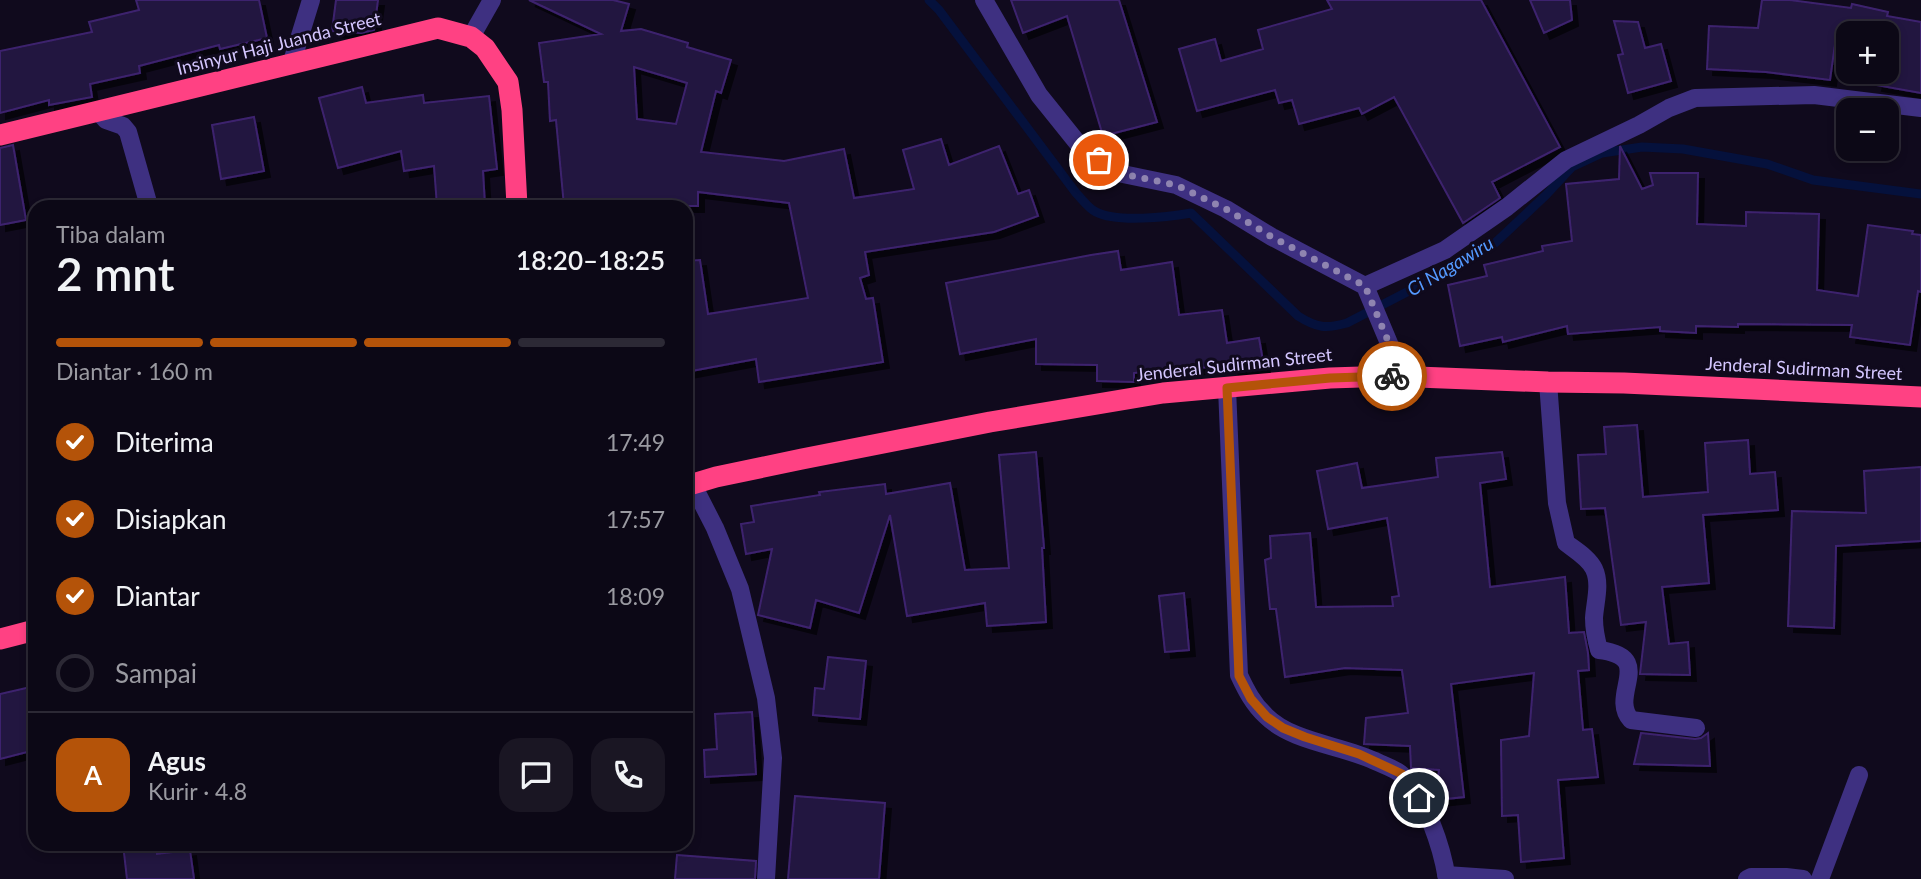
<!DOCTYPE html>
<html lang="id">
<head>
<meta charset="utf-8">
<style>
	body { margin:0; font-family:Lato,sans-serif; background:#1a1623; color:#f1f3f6; height:100vh; display:flex; flex-direction:column; font-size:26px; white-space:nowrap }
	* { box-sizing:border-box; margin:0 }
	p { font-size:23px; color:#9a9aa1 }
	.icon { flex:none; width:38px; height:38px; fill:none; stroke:currentColor; stroke-width:2; stroke-linecap:round; stroke-linejoin:round }
	.map { position:relative; flex:1; overflow:hidden }
	.sheet { position:absolute; left:28px; top:200px; width:665px; height:651px; display:flex; flex-direction:column; background:#0c0816; border-radius:21px; box-shadow:0 4px 10px #0003,0 0 0 2px #2c2935 }
	.sheet>* { flex:none }
	.controls { position:absolute; left:1836px; top:21px; display:grid; gap:14px }
	.controls a { display:grid; place-items:center; width:63px; height:63px; border-radius:14px; background:#0c0816; box-shadow:0 4px 10px #0003,0 0 0 2px #2c2935; font-size:35px }
	.pin { position:absolute; display:grid; place-items:center; width:60px; height:60px; color:#fff; margin:-30px; border:4px solid #fff; border-radius:50%; box-shadow:0 2px 7px #0007 }
	.courier { position:absolute; display:grid; place-items:center; width:70px; height:70px; margin:-35px; border:5px solid #b45309; border-radius:50%; background:#fff; color:#222; box-shadow:0 2px 9px #0007 }
	.headline em { font-style:normal; font-weight:600 }
	.headline div { display:flex; flex-direction:column-reverse }
	.headline { display:flex; align-items:center; justify-content:space-between; height:119px; padding:0 28px }
	h1 { font-size:46px; font-weight:600; line-height:52px }
	.bar { display:grid; grid-template-columns:repeat(4,1fr); gap:10px 7px; align-content:center; height:84px; padding:0 28px }
	.bar i { height:9px; border-radius:5px; background:#2c2935 }
	.bar .on { background:#b45309 }
	.bar p { grid-column:span 4 }
	.line { display:flex; align-items:center; gap:18px; padding:0 28px; border-top:2px solid #2c2935 }
	.line div { flex:1 }
	.round { display:grid; place-items:center; flex:none; width:74px; height:74px; border-radius:21px; background:#1a1623 }
	ol { padding:0 28px; list-style:none }
	li { display:flex; align-items:center; gap:21px; height:77px }
	li p { margin-inline-start:auto }
	li .icon { padding:7px; border-radius:50%; background:#b45309; color:#fff; stroke-width:4 }
	li:last-child { color:#9a9aa1 }
	li i { width:38px; height:38px; border:4px solid #2c2935; border-radius:50% }
	.map>svg:first-child { display:block }
</style>
</head>
<body>
<div class="map">
<svg width="1921" height="879" viewBox="0 0 1921 879">
	<defs>
		<filter id="shadow"><feDropShadow dx="6" dy="6" stdDeviation="0" flood-color="#0009"/></filter>
	</defs>
	<rect width="100%" height="100%" fill="#100a1d"/>
	<g fill="none" stroke-linecap="round" stroke-linejoin="round">
		<!-- stream -->
		<path stroke="#05113c" stroke-width="9" d="M929,0L939,10L1076,193C1082,199 1089,209 1096,212C1117,223 1168,217 1191,213L1298,316C1317,328 1326,329 1347,323L1467,261L1495,243L1546,195L1572,167L1602,153L1642,147L1683,149L1767,164L1813,180L1921,194"/>
	</g>
	<!-- building -->
	<path fill="#231440" stroke="#3d246e" stroke-width="2" fill-rule="evenodd" filter="url(#shadow)" d="M136,0H259L267,38L220,49L219,45L139,66L140,73L90,84L92,97L49,105V100L0,113V51L92,32L89,22L139,10Z
		M336,0H378L374,30L361,33L332,31Z
		M529,0H613L629,4L621,31L641,29L688,43L687,47L731,60L721,93L716,91L701,152L784,161L844,149L854,198L914,189L903,150L941,139L949,165L999,146L1018,194L1029,190L1038,216L994,232L865,252L869,275L860,278L866,299L873,298L883,362L759,382L756,359L686,372V261L700,260L708,314L808,298L789,203L698,192V206H564L556,120L550,121L548,82H544L539,43L601,34ZM634,67L687,83L676,124L637,119Z
		M1011,0H1119L1157,122L1103,136L1067,16L1023,33Z
		M1327,0H1481L1560,147L1492,182L1500,198L1463,223L1394,97L1362,114L1359,108L1299,124L1292,100L1279,103L1275,90L1197,111L1179,49L1215,39L1221,61L1263,49L1258,30L1332,9Z
		M1530,0H1570L1572,20L1544,33Z
		M1762,0H1790L1851,8L1852,4L1888,12L1887,16L1921,22V93L1876,85L1879,72H1886V33H1848V39L1836,37L1830,80L1766,72L1707,69L1709,26L1758,28Z
		M1614,21L1638,22L1645,48L1661,44L1671,81L1628,93L1618,55L1623,54Z
		M362,87L366,103L423,95L424,103L489,96L497,169L483,171L485,206H437L434,166L404,171L401,151L338,168L319,98Z
		M254,117L264,171L221,179L212,125Z
		M13,145L26,220L0,225V148Z
		M1620,146L1642,189L1653,185L1650,173H1698L1697,224L1746,226V212L1819,214L1817,290L1858,296L1868,225L1913,231L1912,234L1921,235V292L1918,291L1910,345L1850,337L1852,325L1738,324V327L1696,326V333L1660,331V327L1568,334L1567,326L1503,342L1502,337L1460,346L1448,285L1487,276L1484,265L1543,251L1542,246L1572,241L1566,184L1619,179Z
		M1118,251L1121,270L1172,262L1179,315L1222,310L1227,343L1259,338L1264,367L1233,372L1232,364L1168,372L1167,368L1134,373V382L1097,381V365L1036,364V339L960,354L946,283L1091,255Z
		M1637,425L1643,497L1708,492L1705,443L1748,440L1750,474L1775,472L1778,510L1703,515L1709,583L1662,587L1669,644L1688,642L1690,675L1640,674L1646,622L1621,625L1605,508L1581,509L1578,455L1606,454L1604,427Z
		M1036,452L1044,548H1042L1046,622L987,626L985,603L907,616L890,515L859,613L816,600L810,628L758,615L772,549L746,554L741,524L754,522L751,506L820,495L819,492L885,484L886,494L950,483L965,570L1009,568L999,455Z
		M1502,452L1506,479L1480,483L1490,587L1565,577L1569,633L1584,632L1588,653L1589,670L1578,671L1583,730L1592,729L1598,777L1558,780L1564,858L1521,862L1518,815L1502,816L1501,740L1529,736L1534,673L1451,684L1464,797L1436,800L1439,770L1411,768L1410,746L1364,744L1366,718L1408,713L1402,670L1345,668L1285,677L1276,609H1270L1265,560L1271,558L1270,536L1310,533L1316,607L1393,606L1392,597L1399,596L1387,518L1328,529L1317,471L1357,463L1362,488L1438,477L1436,458Z
		M1921,467V541L1836,546L1834,628L1788,626L1792,511L1866,513L1864,471Z
		M1184,593L1189,650L1165,652L1159,596Z
		M828,657L866,661L860,719L813,715L815,688L824,689Z
		M35,686V750L0,759V694Z
		M752,712L756,774L705,777L704,750L717,749L715,714Z
		M1641,733L1695,739L1701,738L1708,733L1710,766L1634,764Z
		M795,796L885,803L879,879H788Z
		M123,844H156L157,854L190,850L194,879H127Z
		M677,855L756,861L755,879H675Z"/>
	<g fill="none" stroke-linecap="round" stroke-linejoin="round">
		<!-- street -->
		<path stroke="#3e3081" stroke-width="18" d="M984,0L1039,95L1080,146L1118,173L1176,185L1226,209L1272,237L1365,286L1391,348L1392,376
			M471,37L492,0
			M291,65L311,0
			M98,111L106,120L123,126L128,132L149,206
			M1365,286L1445,250L1507,207L1566,160L1639,125L1669,108L1695,98L1814,95L1921,108
			M1548,382L1557,503L1566,543C1575,550 1589,558 1594,569C1601,584 1595,602 1594,618C1594,629 1596,639 1599,650C1657,657 1608,695 1631,720L1696,728
			M1227,388L1239,675C1246,690 1253,704 1266,716C1292,742 1341,745 1375,761C1383,765 1397,769 1403,776C1426,799 1442,847 1447,879
			M693,485L715,528L740,589L766,698L773,758L766,879
			M1446,875L1505,879
			M1747,879L1751,877H1786L1803,879
			M1820,879L1859,775"/>
		<!-- highway -->
		<path stroke="#ff4183" stroke-width="21" d="M0,135L438,28L471,37L485,48L508,82L512,110L517,206
			M686,486L716,477L802,459L990,422L1163,393L1330,378L1392,376L1548,382L1624,383L1921,397
			M0,639L35,630"/>
	</g>
	<g fill="none" stroke-linecap="round" stroke-linejoin="round">
		<!-- done -->
		<path stroke="#8f84b0" stroke-width="7" stroke-dasharray="0 12.6" d="M1099,160L1118,173L1176,185L1226,209L1272,237L1365,286L1391,348L1392,376"/>
		<!-- route -->
		<path stroke="#b45309" stroke-width="9" d="M1392,376L1330,378L1227,388L1239,676L1251,699L1267,717L1283,728L1305,737L1359,754L1402,774L1419,798"/>
	</g>
	<g text-anchor="middle" stroke-width="6" stroke-linejoin="round" paint-order="stroke">
		<!-- street labels -->
		<g font-size="18" fill="#d4c6ff" stroke="#100a1d">
			<text transform="translate(279 44) rotate(-14)" y="6">Insinyur Haji Juanda Street</text>
			<text transform="translate(1234 365) rotate(-6)" y="6">Jenderal Sudirman Street</text>
			<text transform="translate(1804 369) rotate(3)" y="6">Jenderal Sudirman Street</text>
		</g>
		<!-- water labels -->
		<g font-size="19" font-style="italic" fill="#5499ff" stroke="#100a1d">
			<text transform="translate(1450 266) rotate(-31)" y="7">Ci Nagawiru</text>
		</g>
	</g>
</svg>
<div class="controls">
<a>+</a>
<a>−</a>
</div>
<div class="pin" style="left:1099px;top:160px;background:#ea580c"><svg class="icon" aria-label="bag" viewBox="0 0 24 24"><path d="M5 8h14l-1 12H6zM9 8a3 3 0 0 1 6 0"/></svg></div>
<div class="pin" style="left:1419px;top:798px;background:#1f2937"><svg class="icon" aria-label="home" viewBox="0 0 24 24"><path d="M3 11l9-7 9 7M6 9v11h12V9"/></svg></div>
<div class="courier" style="left:1392px;top:376px"><svg class="icon" aria-label="bike" viewBox="0 0 24 24"><circle cx="6" cy="16" r="4"/><circle cx="18" cy="16" r="4"/><path d="M6 16l4-8h5l3 8M10 8l3 8H6M13 5h3"/></svg></div>
<section class="sheet">
<div class="headline"><div><h1>2 mnt</h1><p>Tiba dalam</p></div><em>18:20–18:25</em></div>
<div class="bar"><i class="on"></i><i class="on"></i><i class="on"></i><i></i><p>Diantar · 160 m</p></div>
<ol>
<li><svg class="icon" aria-label="check" viewBox="0 0 24 24"><path d="M5 12l5 5 9-10"/></svg>Diterima<p>17:49</p></li>
<li><svg class="icon" aria-label="check" viewBox="0 0 24 24"><path d="M5 12l5 5 9-10"/></svg>Disiapkan<p>17:57</p></li>
<li><svg class="icon" aria-label="check" viewBox="0 0 24 24"><path d="M5 12l5 5 9-10"/></svg>Diantar<p>18:09</p></li>
<li><i></i>Sampai</li>
</ol>
<div class="line" style="height:126px"><b class="round" style="background:#b45309;color:#fff">A</b><div><b>Agus</b><p>Kurir · 4.8</p></div><a class="round"><svg class="icon" aria-label="chat" viewBox="0 0 24 24"><path d="M4 5h16v11H9l-5 4z"/></svg></a><a class="round"><svg class="icon" aria-label="phone" viewBox="0 0 24 24"><path d="M5 4h4l2 5-3 2q2 4 5 5l2-3 5 2v4C11 20 4 13 5 4z"/></svg></a></div>
</section>
</div>
</body>
</html>
